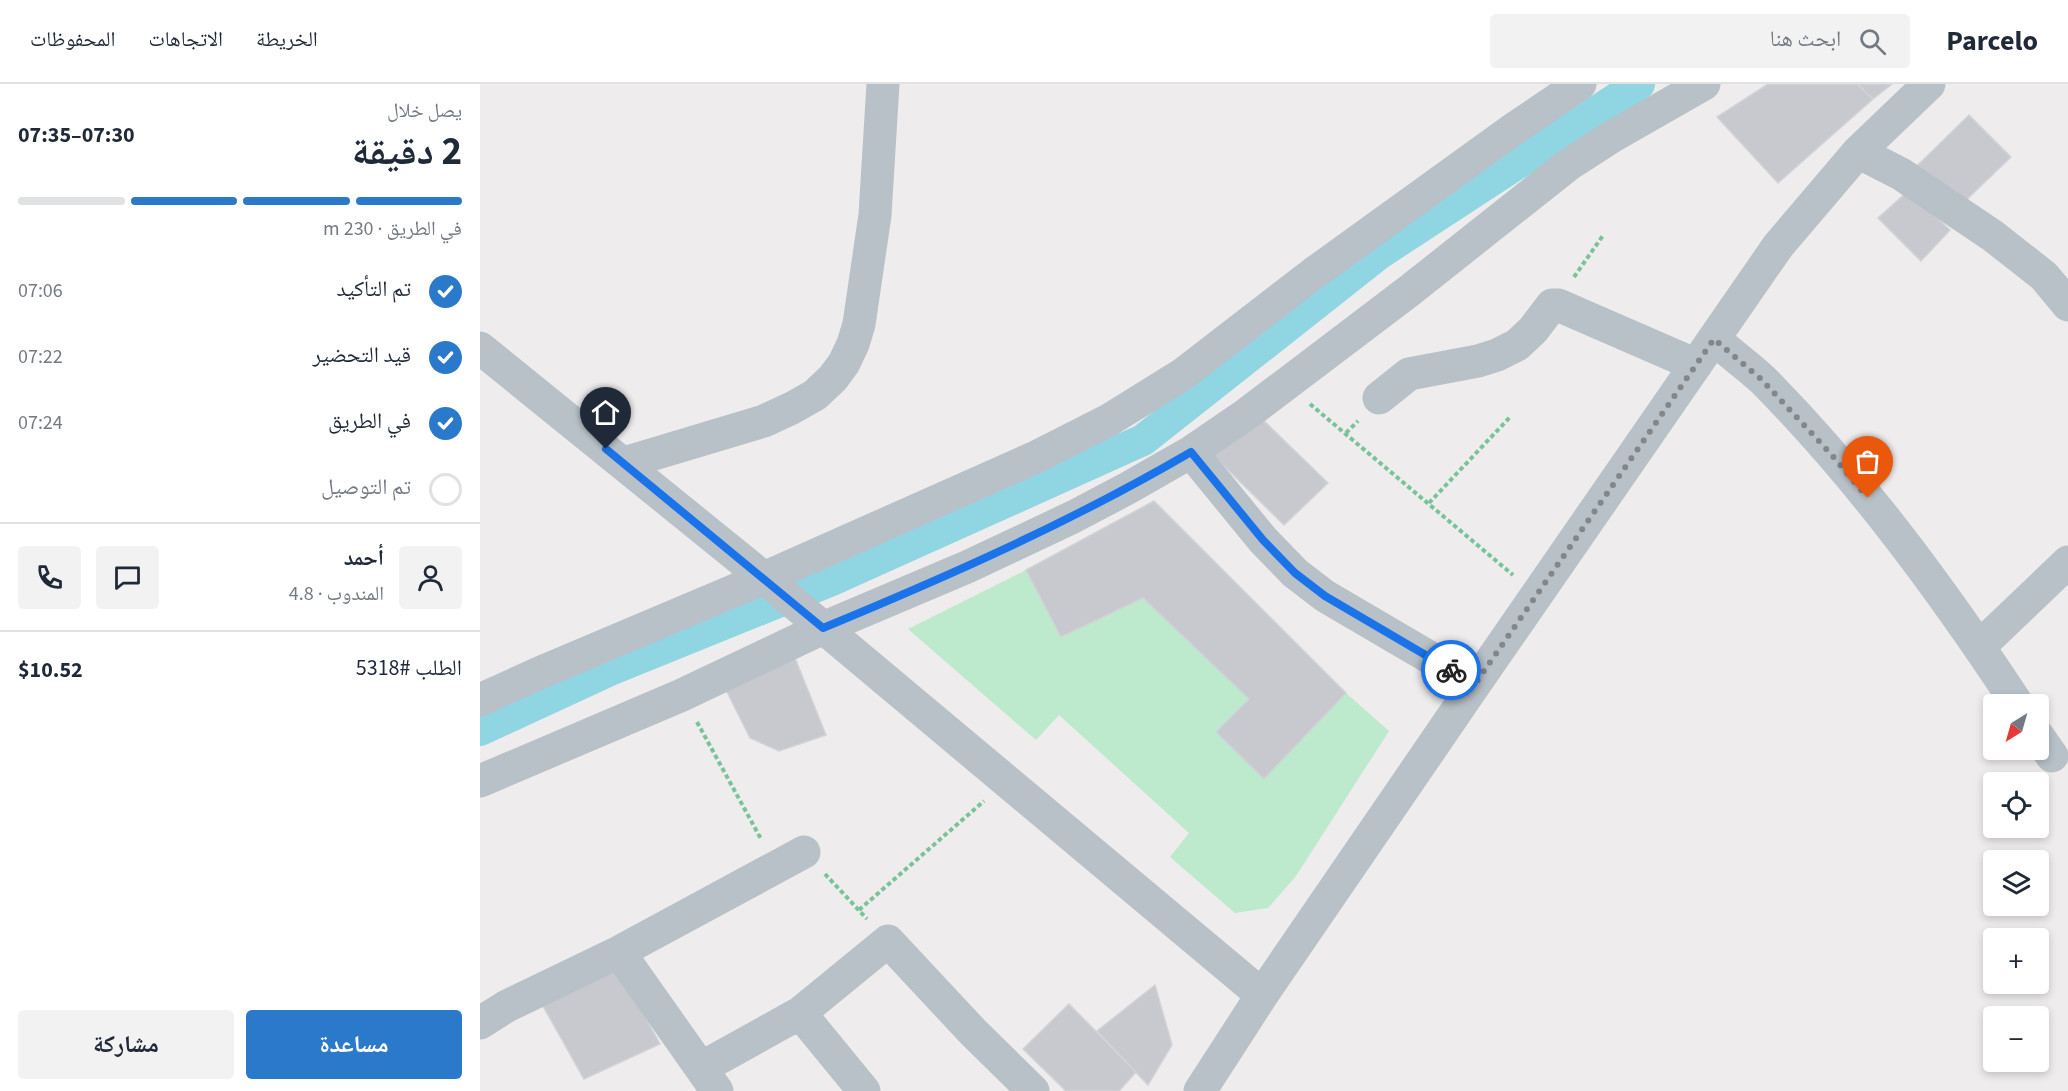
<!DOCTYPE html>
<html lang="ar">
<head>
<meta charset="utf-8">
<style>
	body { margin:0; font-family:"Source Sans 3","Noto Naskh Arabic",sans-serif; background:#f2f2f3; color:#1f2937; direction:rtl; height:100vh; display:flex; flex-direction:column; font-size:22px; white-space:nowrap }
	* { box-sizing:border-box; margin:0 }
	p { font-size:20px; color:#747a83 }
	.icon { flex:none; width:33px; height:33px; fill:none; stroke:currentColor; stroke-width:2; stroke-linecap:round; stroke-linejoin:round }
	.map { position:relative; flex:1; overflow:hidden; direction:ltr }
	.side { display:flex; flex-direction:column; background:#fff; width:480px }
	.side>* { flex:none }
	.needle { width:39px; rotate:217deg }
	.controls { position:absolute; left:1503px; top:610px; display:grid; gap:12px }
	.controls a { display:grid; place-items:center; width:66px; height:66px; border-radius:6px; background:#fff; box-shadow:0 3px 9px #0003; font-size:30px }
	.pin { position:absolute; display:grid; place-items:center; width:51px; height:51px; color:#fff; margin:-62px -26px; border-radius:50% 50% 50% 0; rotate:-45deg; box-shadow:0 0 6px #0007 }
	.pin .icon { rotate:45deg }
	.courier { position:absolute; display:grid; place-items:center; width:60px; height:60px; margin:-30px; border:4px solid #1a73e8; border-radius:50%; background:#fff; color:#222; box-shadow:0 2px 8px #0007 }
	.headline em { font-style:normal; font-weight:700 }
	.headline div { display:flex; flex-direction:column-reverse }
	.headline { display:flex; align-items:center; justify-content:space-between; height:102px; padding:0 18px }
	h1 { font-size:39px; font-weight:700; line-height:45px }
	.bar { display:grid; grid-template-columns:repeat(4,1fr); gap:9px 6px; align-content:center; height:72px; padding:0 18px }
	.bar i { height:8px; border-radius:4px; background:#e0e1e3 }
	.bar .active { background:#2b79ca }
	.bar p { grid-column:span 4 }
	.line { display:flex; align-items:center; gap:15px; padding:0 18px; border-top:2px solid #e0e1e3 }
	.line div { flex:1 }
	.round { display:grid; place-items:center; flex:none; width:63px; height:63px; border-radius:6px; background:#f2f2f3 }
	ol { padding:0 18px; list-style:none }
	li { display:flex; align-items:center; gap:18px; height:66px }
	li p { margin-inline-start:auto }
	li .icon { padding:6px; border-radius:50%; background:#2b79ca; color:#fff; stroke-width:4 }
	li:last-child { color:#747a83 }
	li i { width:33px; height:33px; border:3px solid #e0e1e3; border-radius:50% }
	.primary-button { display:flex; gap:12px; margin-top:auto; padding:12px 18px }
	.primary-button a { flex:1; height:69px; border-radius:6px; background:#2b79ca; color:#fff; font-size:24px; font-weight:700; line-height:69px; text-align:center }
	.primary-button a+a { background:#f2f2f3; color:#1f2937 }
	header { display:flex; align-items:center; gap:36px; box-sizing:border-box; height:84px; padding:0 30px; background:#fff; border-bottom:2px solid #e0e1e3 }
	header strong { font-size:28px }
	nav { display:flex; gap:33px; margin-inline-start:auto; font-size:21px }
	.search { width:420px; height:54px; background:#f2f2f3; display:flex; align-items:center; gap:15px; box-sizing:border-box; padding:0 21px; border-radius:6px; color:#747a83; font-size:22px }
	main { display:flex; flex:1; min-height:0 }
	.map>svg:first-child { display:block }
</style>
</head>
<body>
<header>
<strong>Parcelo</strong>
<div class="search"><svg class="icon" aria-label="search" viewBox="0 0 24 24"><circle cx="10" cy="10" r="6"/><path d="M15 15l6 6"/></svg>ابحث هنا</div>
<nav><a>الخريطة</a><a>الاتجاهات</a><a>المحفوظات</a></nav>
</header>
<main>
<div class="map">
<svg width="1588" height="1007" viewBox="0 0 1588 1007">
	<rect width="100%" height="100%" fill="#eeecec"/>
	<!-- green -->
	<path fill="#bde9cc" d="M546,486L581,553L663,514L769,615L736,648L784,694L866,609L909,647L816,792L788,824L755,829L690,773L709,749L579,631L556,656L428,545Z"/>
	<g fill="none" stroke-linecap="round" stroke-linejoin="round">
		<!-- canal -->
		<path stroke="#8fd5e2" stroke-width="32" d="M0,646L130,586L352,496L663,356L900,169L1159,0"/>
	</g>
	<!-- building -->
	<path fill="#c7c9ce" stroke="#d0d3d7" stroke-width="1.5" d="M1288,0H1377L1393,15L1298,99L1237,33Z
		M1377,0H1412L1393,15Z
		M1489,31L1531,73L1482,120L1437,82Z
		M1428,107L1470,146L1441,177L1398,134Z
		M779,332L848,399L804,441L731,369Z
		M674,417L866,609L784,695L736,648L769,615L663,514L581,553L546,486Z
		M315,574L346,651L299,667L270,654L245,604Z
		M136,880L180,960L104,995L59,915Z
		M675,901L692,961L668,1001L617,947Z
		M589,920L656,988L639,1007H586L543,965Z"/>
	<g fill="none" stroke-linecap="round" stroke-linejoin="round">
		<!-- path -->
		<path stroke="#79c39b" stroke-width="4" stroke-dasharray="4.5 3" stroke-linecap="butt" d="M1094,193L1124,150
			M830,320L1033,491
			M866,349L878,337
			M949,419L1031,332
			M217,638L281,755
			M345,790L387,835
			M379,826L504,717"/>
		<!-- minor -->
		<path stroke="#b8c1c7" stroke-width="33" d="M1378,68L1421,90L1513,152L1564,192L1588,221
			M1234,255C1250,269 1268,282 1283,296C1380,394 1462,506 1538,621
			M0,264L284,494L782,911
			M899,314L929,290L998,277L1017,271L1037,261L1053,246L1072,221H1078L1216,281
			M711,368L783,456L815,489L845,512L995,600
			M144,379L284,337L312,324L335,311L353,294L364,279L373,260L379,240L395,131L403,0
			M1499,563L1588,478
			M0,616L57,590L284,494L556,373L629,336L703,290L834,189L1035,44L1100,0
			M1558,652L1572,672
			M0,697L202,611L343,544L487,483L593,433L648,404L711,368L768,329L929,207L1088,81L1133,52L1224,0
			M139,868L237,1007
			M320,929L384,1007
			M0,939L27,922L139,868L324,768
			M221,984L320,929L408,857L493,948L553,1007
			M720,1007L782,911L995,600L1298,162L1378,68L1449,0"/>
	</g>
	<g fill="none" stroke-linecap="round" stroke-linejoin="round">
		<!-- done -->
		<path stroke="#81878b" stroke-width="6" stroke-dasharray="0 10.8" d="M971,586L995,600L1234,255L1281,295L1351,370L1388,414"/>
		<!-- route -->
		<path stroke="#1a73e8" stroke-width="8" d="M126,365L343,544C469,492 593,437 711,368L783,456L815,489L845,512L971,586"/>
	</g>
</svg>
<div class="controls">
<a><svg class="needle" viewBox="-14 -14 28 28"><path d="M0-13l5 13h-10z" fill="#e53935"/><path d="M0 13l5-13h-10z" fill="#747a83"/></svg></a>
<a><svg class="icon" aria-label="locate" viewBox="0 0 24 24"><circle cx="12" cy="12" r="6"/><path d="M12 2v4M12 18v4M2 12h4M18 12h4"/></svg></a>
<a><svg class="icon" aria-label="layers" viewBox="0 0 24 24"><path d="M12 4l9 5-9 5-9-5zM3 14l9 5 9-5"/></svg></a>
<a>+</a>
<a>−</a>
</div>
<div class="pin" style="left:1388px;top:414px;background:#ea580c"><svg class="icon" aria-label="bag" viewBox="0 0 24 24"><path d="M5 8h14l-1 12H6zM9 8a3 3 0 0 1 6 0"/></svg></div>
<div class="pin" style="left:126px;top:365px;background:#1f2937"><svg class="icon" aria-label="home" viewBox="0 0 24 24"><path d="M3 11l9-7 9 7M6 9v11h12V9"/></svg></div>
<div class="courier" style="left:971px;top:586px"><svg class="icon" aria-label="bike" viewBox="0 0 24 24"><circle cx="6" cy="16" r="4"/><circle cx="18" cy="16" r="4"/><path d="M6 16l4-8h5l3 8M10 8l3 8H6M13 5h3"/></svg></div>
</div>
<section class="side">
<div class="headline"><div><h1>2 دقيقة</h1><p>يصل خلال</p></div><em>07:30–07:35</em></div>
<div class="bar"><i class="active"></i><i class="active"></i><i class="active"></i><i></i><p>في الطريق · 230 m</p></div>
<ol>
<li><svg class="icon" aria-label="check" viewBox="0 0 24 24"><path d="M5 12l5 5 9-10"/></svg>تم التأكيد<p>07:06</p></li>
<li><svg class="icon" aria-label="check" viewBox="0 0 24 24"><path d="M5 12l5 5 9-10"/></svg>قيد التحضير<p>07:22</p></li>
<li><svg class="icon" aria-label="check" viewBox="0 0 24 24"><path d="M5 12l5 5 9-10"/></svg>في الطريق<p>07:24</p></li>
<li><i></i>تم التوصيل</li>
</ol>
<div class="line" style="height:108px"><a class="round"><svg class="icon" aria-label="person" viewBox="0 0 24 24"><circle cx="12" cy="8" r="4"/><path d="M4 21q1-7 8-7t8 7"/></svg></a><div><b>أحمد</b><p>المندوب · 4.8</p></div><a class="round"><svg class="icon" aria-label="chat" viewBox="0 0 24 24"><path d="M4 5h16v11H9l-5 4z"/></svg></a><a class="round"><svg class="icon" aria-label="phone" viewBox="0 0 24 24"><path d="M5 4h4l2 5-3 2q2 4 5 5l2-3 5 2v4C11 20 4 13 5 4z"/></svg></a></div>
<div class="line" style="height:78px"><div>الطلب #5318</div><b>$10.52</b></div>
<div class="primary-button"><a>مساعدة</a><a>مشاركة</a></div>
</section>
</main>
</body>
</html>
